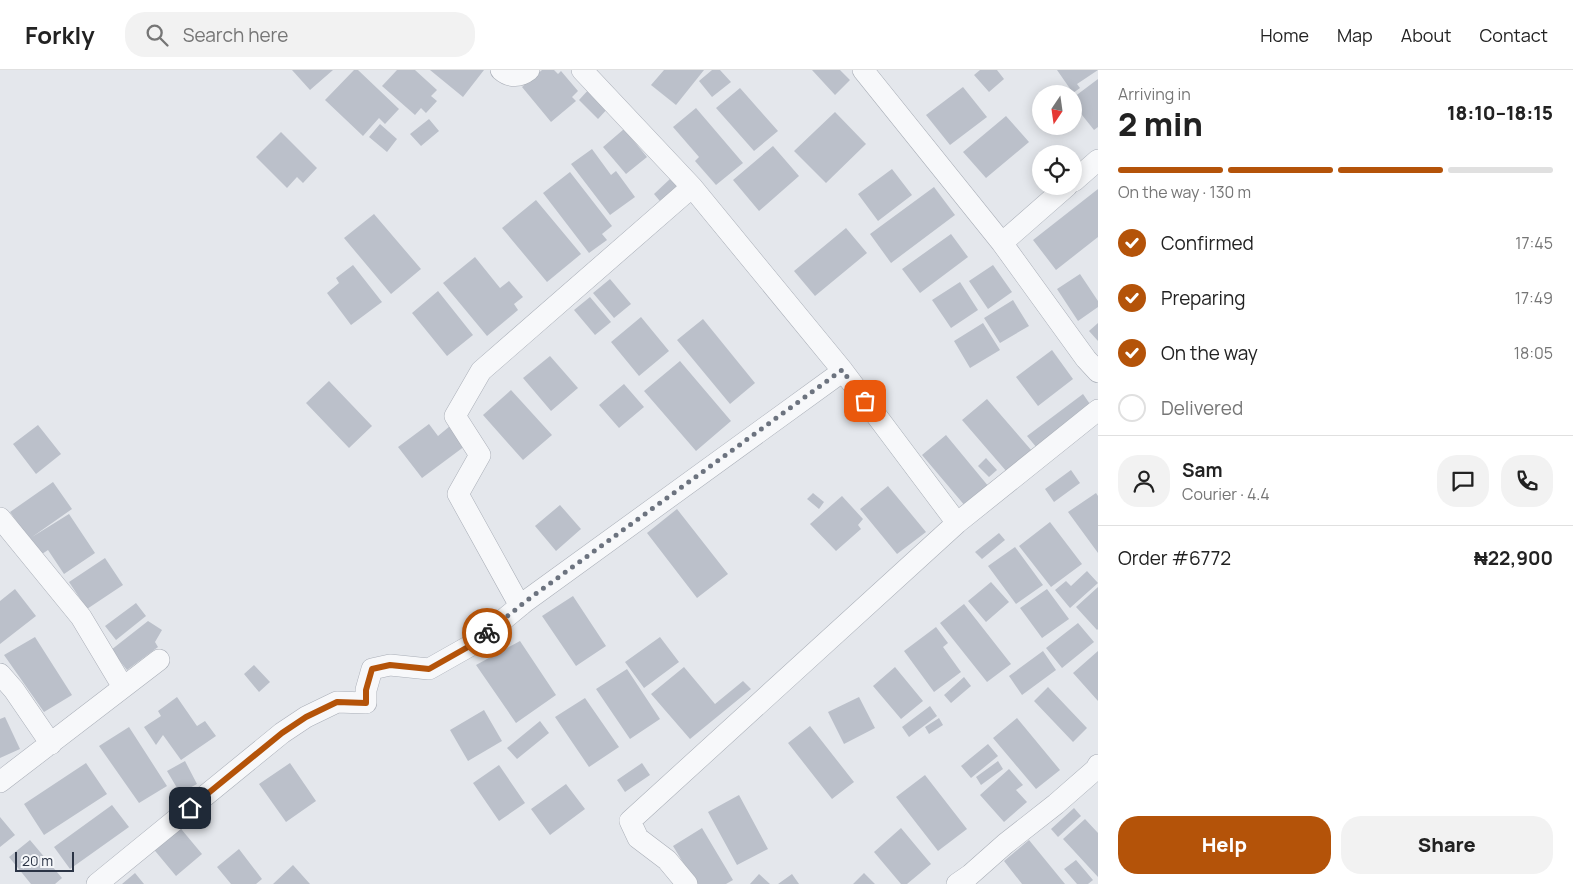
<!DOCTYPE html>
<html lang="en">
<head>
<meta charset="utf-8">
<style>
	body { margin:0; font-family:Manrope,sans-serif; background:#f2f2f2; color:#222; height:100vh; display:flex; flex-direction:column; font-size:19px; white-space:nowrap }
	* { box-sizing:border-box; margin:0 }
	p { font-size:16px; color:#767676 }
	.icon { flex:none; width:28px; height:28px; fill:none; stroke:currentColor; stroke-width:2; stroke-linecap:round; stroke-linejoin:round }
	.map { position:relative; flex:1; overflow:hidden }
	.drawer { display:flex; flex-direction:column; background:#fff; width:475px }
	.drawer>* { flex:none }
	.needle { width:32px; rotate:193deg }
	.fabs { position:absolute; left:1032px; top:15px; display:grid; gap:10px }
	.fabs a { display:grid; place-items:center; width:50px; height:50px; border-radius:50%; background:#fff; box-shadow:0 2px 12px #0003; font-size:25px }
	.scale { position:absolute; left:15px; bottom:12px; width:59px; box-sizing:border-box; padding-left:5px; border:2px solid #2b3445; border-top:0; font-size:14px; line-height:18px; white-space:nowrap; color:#2b3445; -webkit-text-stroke:4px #f4f6f9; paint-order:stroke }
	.pin { position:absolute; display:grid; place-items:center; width:42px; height:42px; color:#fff; margin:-21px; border-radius:10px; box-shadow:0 2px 8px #0006 }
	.courier { position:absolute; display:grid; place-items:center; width:50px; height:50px; margin:-25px; border:4px solid #b45309; border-radius:50%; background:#fff; color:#222; box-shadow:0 1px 6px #0007 }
	.head em { font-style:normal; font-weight:800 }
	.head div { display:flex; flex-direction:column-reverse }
	.head { display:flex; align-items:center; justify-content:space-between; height:85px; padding:0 20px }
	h1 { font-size:32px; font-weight:800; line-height:38px }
	.bar { display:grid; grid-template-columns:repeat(4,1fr); gap:8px 5px; align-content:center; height:60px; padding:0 20px }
	.bar i { height:6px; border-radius:4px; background:#e0e0e0 }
	.bar .active { background:#b45309 }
	.bar p { grid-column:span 4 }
	.line { display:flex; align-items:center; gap:12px; padding:0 20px; border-top:1px solid #e0e0e0 }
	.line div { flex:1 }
	.round { display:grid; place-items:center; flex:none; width:52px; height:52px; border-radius:20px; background:#f2f2f2 }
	ol { padding:0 20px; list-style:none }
	li { display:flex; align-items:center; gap:15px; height:55px }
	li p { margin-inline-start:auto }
	li .icon { padding:5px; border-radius:50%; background:#b45309; color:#fff; stroke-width:4 }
	li:last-child { color:#767676 }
	li i { width:28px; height:28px; border:2px solid #e0e0e0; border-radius:50% }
	.action { display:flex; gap:10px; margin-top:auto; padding:10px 20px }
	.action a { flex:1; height:58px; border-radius:20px; background:#b45309; color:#fff; font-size:20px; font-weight:800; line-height:58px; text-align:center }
	.action a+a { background:#f2f2f2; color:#222 }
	header { display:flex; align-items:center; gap:30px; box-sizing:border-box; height:70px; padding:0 25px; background:#fff; border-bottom:1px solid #e0e0e0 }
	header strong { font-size:24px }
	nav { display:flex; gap:28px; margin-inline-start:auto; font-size:18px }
	.search { width:350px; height:45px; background:#f2f2f2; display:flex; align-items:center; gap:12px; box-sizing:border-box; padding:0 18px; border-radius:20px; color:#767676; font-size:19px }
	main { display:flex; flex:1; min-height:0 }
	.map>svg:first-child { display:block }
</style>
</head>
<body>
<header>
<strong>Forkly</strong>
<div class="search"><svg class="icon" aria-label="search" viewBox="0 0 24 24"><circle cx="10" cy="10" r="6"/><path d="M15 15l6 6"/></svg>Search here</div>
<nav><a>Home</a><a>Map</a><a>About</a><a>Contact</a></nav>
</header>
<main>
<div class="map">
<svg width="1098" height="814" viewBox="0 0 1098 814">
	<rect width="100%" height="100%" fill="#e4e7ec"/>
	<!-- building -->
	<path fill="#bbc0ca" d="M292,0H333L310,20Z
		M354,0H358L399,39L385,54L379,48L363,66L325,30Z
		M397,0H415L437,20L431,26L437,31L426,43L421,38L415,45L382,16Z
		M430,0H484L463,27Z
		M542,0H554L558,4L561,1L578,21L572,27L576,31L551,52L522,17Z
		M664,0H704L676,35L651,15Z
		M712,0H720L731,12L712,27L699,11Z
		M812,0H840L850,10L835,25Z
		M980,0H997L1004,9L989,22L974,5Z
		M1057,0H1098L1077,14L1080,18L1073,23Z
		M1098,9V57L1094,60L1074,35V27Z
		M591,17L610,36L598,49L579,30Z
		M963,17L987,47L950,75L926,45Z
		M740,18L778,61L754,81L716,38Z
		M696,38L743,93L716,115L695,91L699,87L673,57Z
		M835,42L866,74L826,113L794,81Z
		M1006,46L1029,72L986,108L963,82Z
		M429,49L439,61L421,76L410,64Z
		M380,54L397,69L387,82L369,67Z
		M624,59L647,87L626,104L603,77Z
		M281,62L317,98L303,113L297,107L287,118L256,87Z
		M773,76L799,106L759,141L733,110Z
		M592,79L611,105L616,101L635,127L610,145L571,94Z
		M892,99L912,125L878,151L858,124Z
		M570,102L612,156L602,164L607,170L589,183L543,123Z
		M671,108L682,121L664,136L654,124Z
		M934,117L955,145L891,193L870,164Z
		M1098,119V167L1056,200L1033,170Z
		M536,130L581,184L547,212L502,158Z
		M374,144L421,199L391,224L344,168Z
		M846,158L867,183L815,226L794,201Z
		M951,164L968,187L920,223L902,199Z
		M475,187L500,218L509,211L523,227L514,234L518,240L487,266L443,213Z
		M353,195L382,232L351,255L327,223L339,213L336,208Z
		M993,195L1012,222L988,239L969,211Z
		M1080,204L1098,231V237L1078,251L1057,219Z
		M610,209L631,234L614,248L593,223Z
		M960,212L978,240L951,258L932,230Z
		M438,221L473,265L447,286L412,243Z
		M590,227L611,252L595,265L574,240Z
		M1013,230L1029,256L1000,273L984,248Z
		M641,247L669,281L639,306L611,272Z
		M703,249L755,313L730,334L677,270Z
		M983,253L1000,280L970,298L954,271Z
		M1098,253V271L1089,261Z
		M1052,280L1073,309L1038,336L1016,307Z
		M550,286L578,318L551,341L523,308Z
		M680,291L731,351L696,381L644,321Z
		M329,311L372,356L349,378L306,333Z
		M624,314L644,337L619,358L599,335Z
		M511,320L552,365L523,390L483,345Z
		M1083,324L1092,337L1037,378L1027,366Z
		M987,329L1032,381L1007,402L962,350Z
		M429,354L438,366L450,356L465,376L422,408L398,377Z
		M38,355L61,384L36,404L13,374Z
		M946,365L989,417L966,437L922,385Z
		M986,388L997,400L989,407L978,396Z
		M1071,400L1080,413L1054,432L1045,419Z
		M53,412L72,439L32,467L69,444L95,483L64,504L48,480L36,488L29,469L10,442Z
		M888,416L926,462L897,484L860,439Z
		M813,423L824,432L819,439L807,429Z
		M1096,423L1098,426V483L1068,442Z
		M842,426L863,449L858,455L861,459L836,481L810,454Z
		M560,435L581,459L556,481L535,456Z
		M677,439L728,504L697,528L647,463Z
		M1050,452L1082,494L1051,517L1019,476Z
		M999,463L1005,470L982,489L975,482Z
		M1015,477L1043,515L1016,534L988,496Z
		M105,488L123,515L87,539L69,512Z
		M1087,501L1098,513L1070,538L1055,520L1066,511L1071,516Z
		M991,512L1009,532L986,552L968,531Z
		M1098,517V559L1097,560L1076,537Z
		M15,519L36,546L0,574V531Z
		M1047,519L1069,549L1042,568L1020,538Z
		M573,526L606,576L576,596L542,546Z
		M136,533L146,546L116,570L105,556Z
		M964,534L1011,594L987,612L940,553Z
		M148,551L162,560L155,572L158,577L127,600L111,580Z
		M1078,553L1094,572L1062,598L1046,578Z
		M936,557L948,573L943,577L961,602L934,622L904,581Z
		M35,567L72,625L44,642L4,585Z
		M660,567L679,592L644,618L625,592Z
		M520,571L556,625L516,653L476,595Z
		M1043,581L1056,600L1022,625L1009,606Z
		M1098,581V631L1073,603Z
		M254,595L270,612L259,622L244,604Z
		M684,597L715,634L743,611L751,619L690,669L651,624Z
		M895,597L923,631L901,649L873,616Z
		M627,599L660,649L630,669L596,619Z
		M964,607L971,616L951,633L944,625Z
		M1048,617L1087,658L1073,672L1034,631Z
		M177,627L197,656L205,651L216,666L181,690L163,665L156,675L144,657L161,646L158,641Z
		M859,627L875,658L844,674L828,642Z
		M585,628L619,677L589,697L555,647Z
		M930,636L937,646L909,667L902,657Z
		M484,640L502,671L468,691L450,660Z
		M5,647L20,679L0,688V649Z
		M939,648L943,655L929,664L925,657Z
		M1017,648L1060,700L1036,719L993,668Z
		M540,651L549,663L517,689L507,678Z
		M810,656L854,712L832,729L788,673Z
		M129,657L167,716L139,733L99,676Z
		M988,674L998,686L971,708L961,696Z
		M185,691L197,714L180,723L167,701Z
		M998,691L1003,699L981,715L976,707Z
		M86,693L107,724L44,765L24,734Z
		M290,693L316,731L286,752L259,714Z
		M642,693L650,705L625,722L617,710Z
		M499,695L525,733L499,751L473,713Z
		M1009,699L1023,715L1016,720L1027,732L1004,752L980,725Z
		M925,705L967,759L938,781L896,727Z
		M566,714L585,739L550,765L531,739Z
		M739,725L768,779L737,795L708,742Z
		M112,735L129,757L70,799L54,777Z
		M1074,738L1081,746L1058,767L1051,759Z
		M0,747L15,765L0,777Z
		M1085,749L1098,763V807L1063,769Z
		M177,754L202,784L176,806L151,776Z
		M702,758L733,810L726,814H696L673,776Z
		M901,758L931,794L907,814H901L874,782Z
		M30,770L62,808L55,814H31L9,787Z
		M1029,770L1065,814H1022L1004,791Z
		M239,779L262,809L256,814H231L217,797Z
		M1076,790L1093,810L1088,814H1077L1064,799Z
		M293,795L310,814H273Z
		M135,803L144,814H122Z
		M864,803L875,814H853Z
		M759,804L770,814H750Z
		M792,804L799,814H778Z"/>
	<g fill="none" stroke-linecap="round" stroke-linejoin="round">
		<defs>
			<path id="minor" d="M501,0C510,8 520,7 529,0
				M582,0L692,117L843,301L957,453
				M863,0L1002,173L1086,289L1098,302
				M1074,111L1098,90
				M1002,173L1067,116
				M0,448L81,547L123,617
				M520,536L458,424L480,385L455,346L481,301L692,117
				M0,604L14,620L51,674
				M0,712L159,590
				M97,814L282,663L306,647L337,632L366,633V620L372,599L390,595L429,599L475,573L526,531L843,301
				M687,814L667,790L638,768L630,751L957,453L1098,340
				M957,814L970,805L1005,774L1056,734L1096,699L1098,695"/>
		</defs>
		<!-- minor casing -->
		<use href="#minor" stroke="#a9aeb7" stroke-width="22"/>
		<!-- minor -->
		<use href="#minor" stroke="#f7f8fa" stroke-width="21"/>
	</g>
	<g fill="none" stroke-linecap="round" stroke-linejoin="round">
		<!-- done -->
		<path stroke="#6c737f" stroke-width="5" stroke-dasharray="0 9" d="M487,563L526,531L842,300L865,331"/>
		<!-- route -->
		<path stroke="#b45309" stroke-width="6" d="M190,738L282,663L306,647L337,632L366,633V620L372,599L390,595L429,599L475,573L487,563"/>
	</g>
</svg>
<div class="fabs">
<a><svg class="needle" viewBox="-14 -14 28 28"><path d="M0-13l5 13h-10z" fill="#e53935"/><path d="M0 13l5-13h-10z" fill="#767676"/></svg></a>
<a><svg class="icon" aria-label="locate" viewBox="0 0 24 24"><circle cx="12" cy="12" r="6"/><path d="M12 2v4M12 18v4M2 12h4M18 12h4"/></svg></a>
</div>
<div class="scale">20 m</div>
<div class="pin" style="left:865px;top:331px;background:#ea580c"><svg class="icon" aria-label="bag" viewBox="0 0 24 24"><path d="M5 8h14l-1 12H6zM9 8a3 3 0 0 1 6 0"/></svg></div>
<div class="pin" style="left:190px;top:738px;background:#1f2937"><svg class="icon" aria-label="home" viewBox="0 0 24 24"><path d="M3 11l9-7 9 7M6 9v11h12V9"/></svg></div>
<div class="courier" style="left:487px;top:563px"><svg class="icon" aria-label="bike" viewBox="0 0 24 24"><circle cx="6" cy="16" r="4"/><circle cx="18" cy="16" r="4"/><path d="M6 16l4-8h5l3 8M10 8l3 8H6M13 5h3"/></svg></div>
</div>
<section class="drawer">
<div class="head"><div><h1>2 min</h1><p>Arriving in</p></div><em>18:10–18:15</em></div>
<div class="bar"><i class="active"></i><i class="active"></i><i class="active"></i><i></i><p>On the way · 130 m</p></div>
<ol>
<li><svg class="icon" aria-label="check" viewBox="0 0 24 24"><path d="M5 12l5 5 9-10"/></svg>Confirmed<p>17:45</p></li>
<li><svg class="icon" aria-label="check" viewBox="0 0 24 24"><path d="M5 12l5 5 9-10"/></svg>Preparing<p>17:49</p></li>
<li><svg class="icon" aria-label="check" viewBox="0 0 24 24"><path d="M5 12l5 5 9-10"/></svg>On the way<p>18:05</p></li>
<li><i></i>Delivered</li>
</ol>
<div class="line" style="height:90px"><a class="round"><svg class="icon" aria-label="person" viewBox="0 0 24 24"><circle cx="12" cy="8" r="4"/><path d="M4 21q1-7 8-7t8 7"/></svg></a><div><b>Sam</b><p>Courier · 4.4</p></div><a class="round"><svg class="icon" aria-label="chat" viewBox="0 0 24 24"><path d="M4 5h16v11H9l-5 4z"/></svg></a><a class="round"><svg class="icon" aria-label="phone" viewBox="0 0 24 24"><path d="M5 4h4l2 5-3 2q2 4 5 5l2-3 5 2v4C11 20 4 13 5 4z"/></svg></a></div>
<div class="line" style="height:65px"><div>Order #6772</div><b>₦22,900</b></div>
<div class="action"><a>Help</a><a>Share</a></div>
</section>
</main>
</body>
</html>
